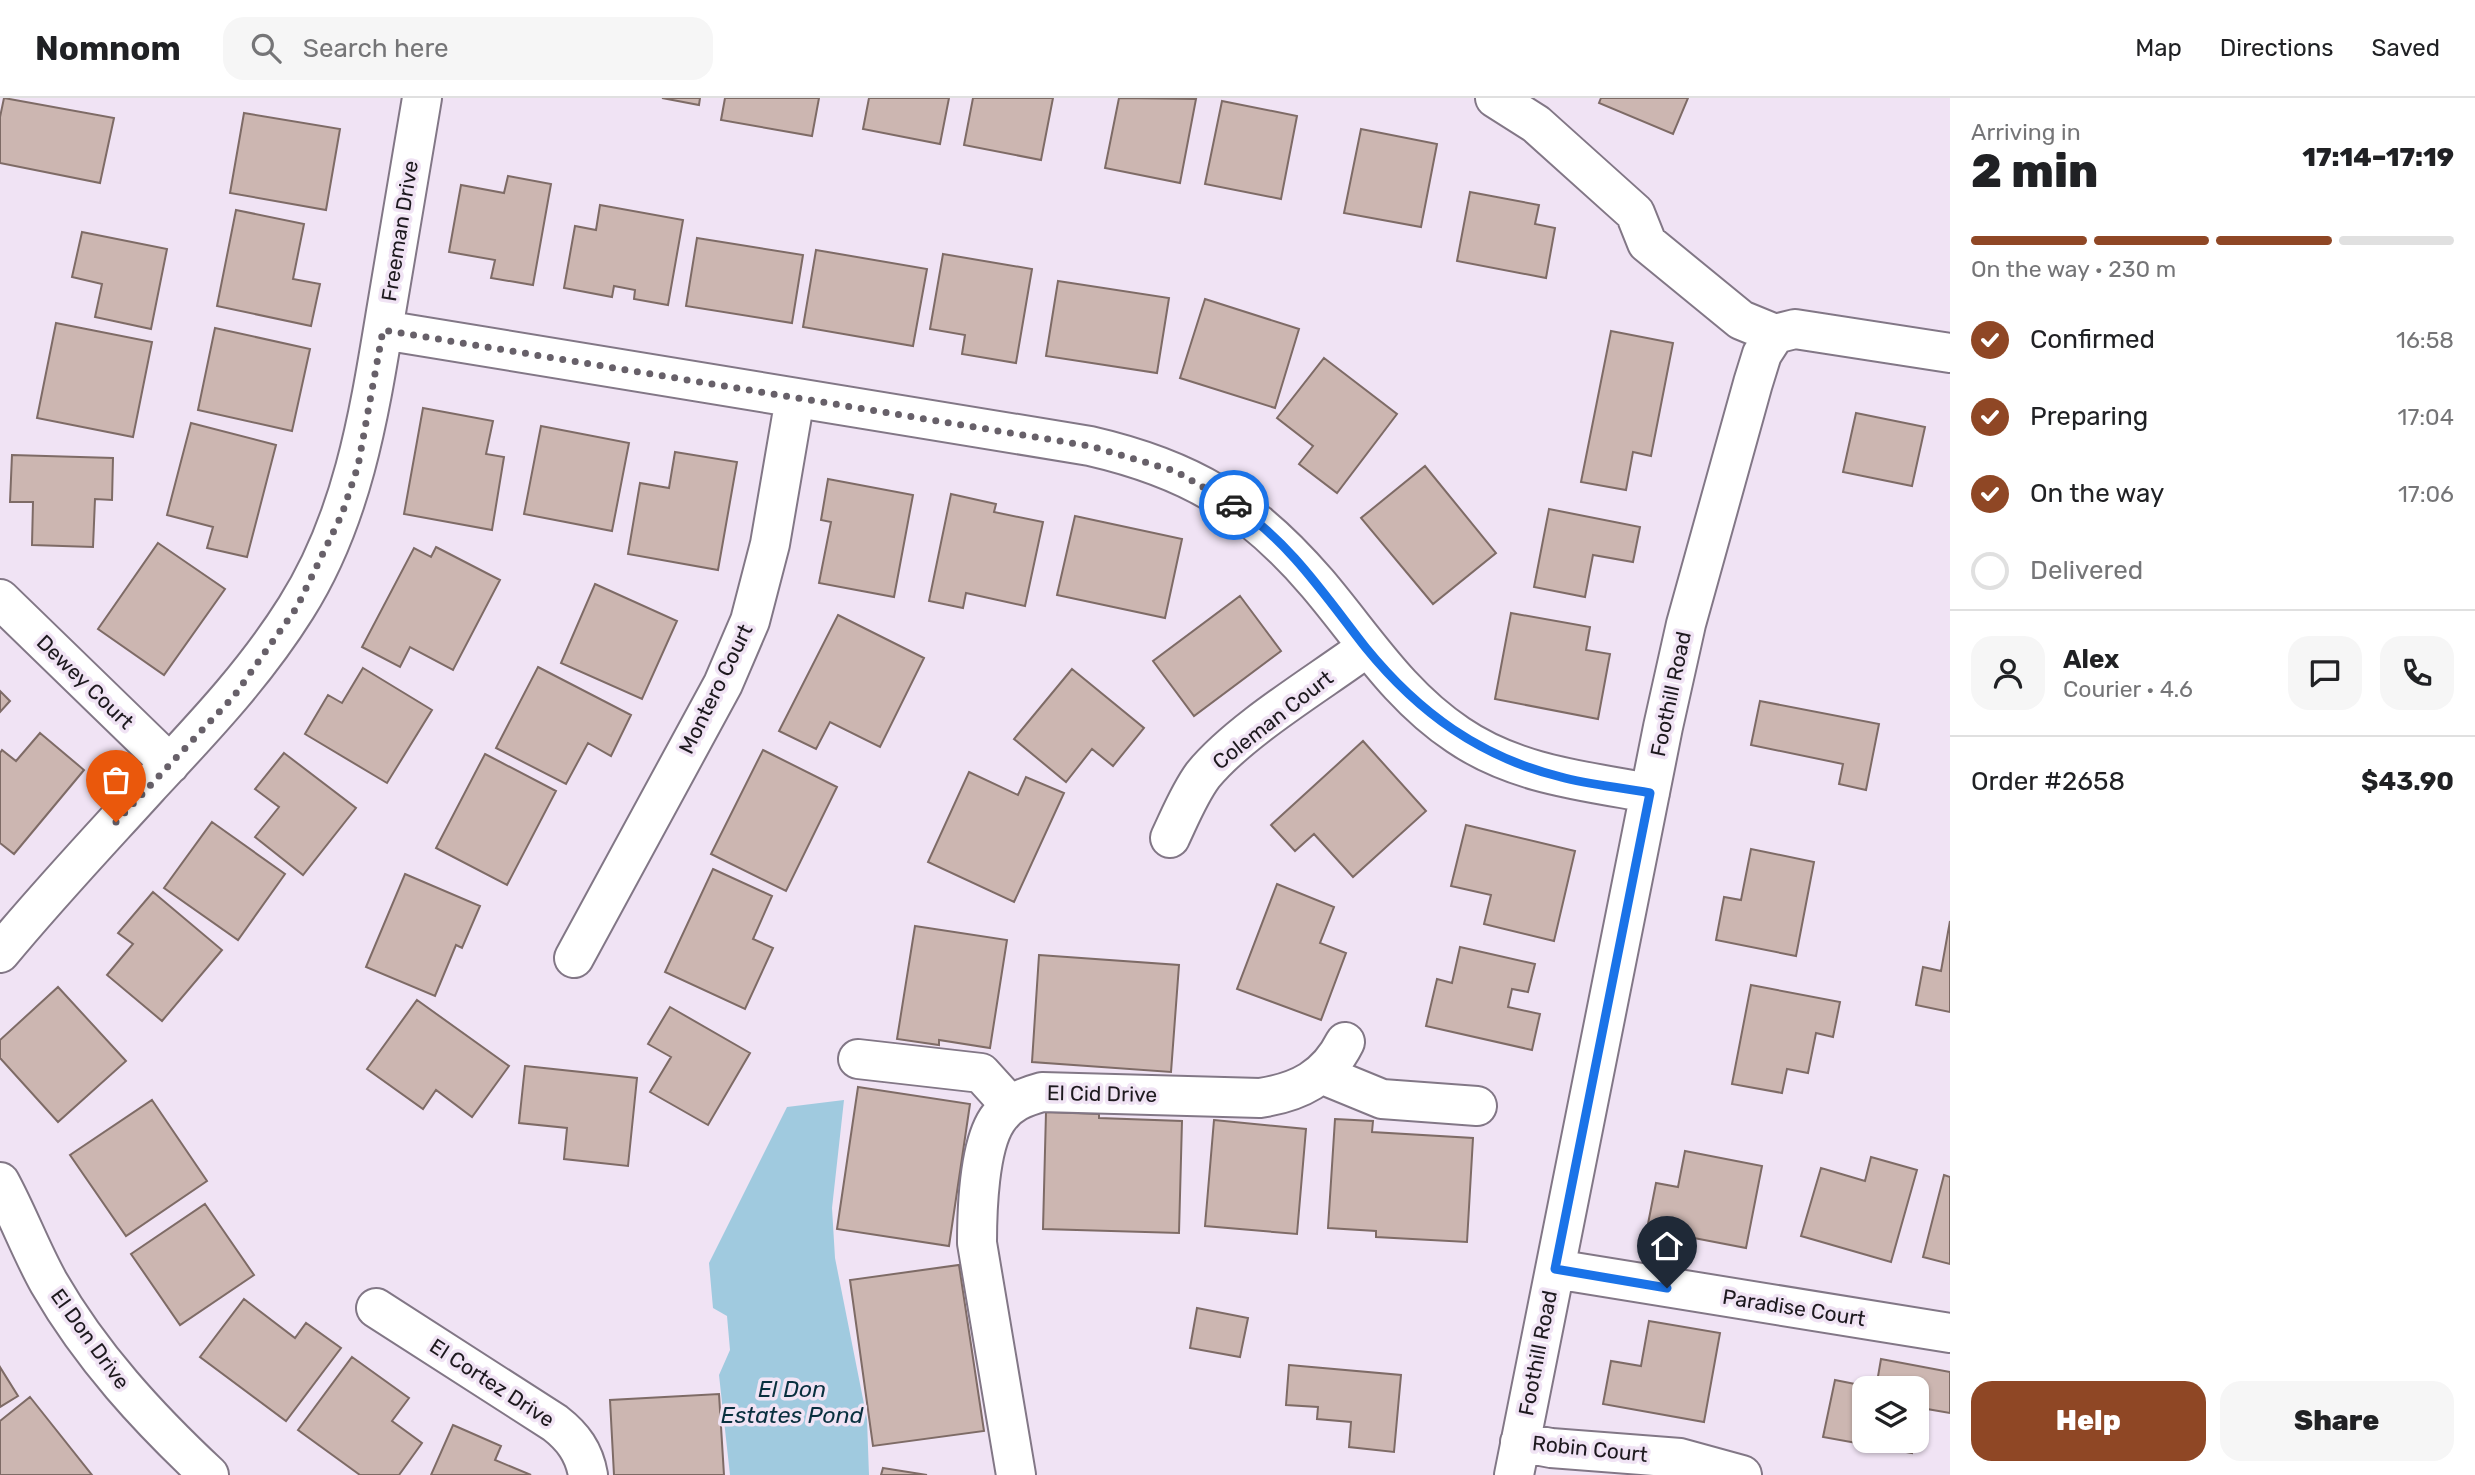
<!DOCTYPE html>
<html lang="en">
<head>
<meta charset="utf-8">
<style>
	body { margin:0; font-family:Rubik,sans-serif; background:#f6f6f6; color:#202124; height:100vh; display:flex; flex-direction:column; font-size:26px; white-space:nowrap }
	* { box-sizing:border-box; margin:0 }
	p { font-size:23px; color:#757577 }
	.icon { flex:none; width:38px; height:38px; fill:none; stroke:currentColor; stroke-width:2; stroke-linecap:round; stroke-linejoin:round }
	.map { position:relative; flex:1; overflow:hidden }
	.side { display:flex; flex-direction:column; background:#fff; width:525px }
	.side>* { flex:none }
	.controls { position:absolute; left:1852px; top:1278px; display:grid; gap:14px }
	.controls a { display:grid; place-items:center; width:77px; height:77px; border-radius:14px; background:#fff; box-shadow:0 2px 5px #0004; font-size:35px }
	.pin { position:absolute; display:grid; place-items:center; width:60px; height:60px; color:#fff; margin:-72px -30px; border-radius:50% 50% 50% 0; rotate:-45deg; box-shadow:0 0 7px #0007 }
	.pin .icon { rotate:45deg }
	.courier { position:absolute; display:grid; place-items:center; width:70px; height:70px; margin:-35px; border:5px solid #1a73e8; border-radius:50%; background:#fff; color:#222; box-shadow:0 2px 9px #0007 }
	.summary em { font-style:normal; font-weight:800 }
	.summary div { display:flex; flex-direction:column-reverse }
	.summary { display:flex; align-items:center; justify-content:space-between; height:119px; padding:0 21px }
	h1 { font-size:46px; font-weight:800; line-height:52px }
	.bar { display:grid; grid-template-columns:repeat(4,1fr); gap:10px 7px; align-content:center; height:84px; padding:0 21px }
	.bar i { height:9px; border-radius:5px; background:#e0e0e0 }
	.bar .selected { background:#8f4725 }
	.bar p { grid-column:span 4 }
	.line { display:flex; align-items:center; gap:18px; padding:0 21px; border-top:2px solid #e0e0e0 }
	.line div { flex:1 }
	.round { display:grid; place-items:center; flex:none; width:74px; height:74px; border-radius:21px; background:#f6f6f6 }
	ol { padding:0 21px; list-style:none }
	li { display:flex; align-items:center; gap:21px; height:77px }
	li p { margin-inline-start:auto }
	li .icon { padding:7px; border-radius:50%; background:#8f4725; color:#fff; stroke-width:4 }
	li:last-child { color:#757577 }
	li i { width:38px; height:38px; border:4px solid #e0e0e0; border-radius:50% }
	.primary-button { display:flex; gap:14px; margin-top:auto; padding:14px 21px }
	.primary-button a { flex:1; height:80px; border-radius:21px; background:#8f4725; color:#fff; font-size:28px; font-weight:800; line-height:80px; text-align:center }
	.primary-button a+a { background:#f6f6f6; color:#202124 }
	header { display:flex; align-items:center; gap:42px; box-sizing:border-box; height:98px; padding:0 35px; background:#fff; border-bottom:2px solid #e0e0e0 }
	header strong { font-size:33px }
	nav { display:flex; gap:38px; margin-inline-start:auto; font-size:24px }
	.search { width:490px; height:63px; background:#f6f6f6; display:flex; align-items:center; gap:18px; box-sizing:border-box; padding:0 24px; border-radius:21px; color:#757577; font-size:26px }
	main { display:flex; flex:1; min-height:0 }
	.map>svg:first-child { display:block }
</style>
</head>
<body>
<header>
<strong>Nomnom</strong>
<div class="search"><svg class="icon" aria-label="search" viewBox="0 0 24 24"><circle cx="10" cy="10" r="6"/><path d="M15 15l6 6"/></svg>Search here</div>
<nav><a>Map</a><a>Directions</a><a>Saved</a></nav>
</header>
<main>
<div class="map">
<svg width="1950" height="1377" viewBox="0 0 1950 1377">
	<rect width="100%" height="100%" fill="#f0e3f4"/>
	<!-- water -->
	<path fill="#a0cadf" d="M844,1002L832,1110L835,1160L867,1321L869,1377H730L719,1277L730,1252L727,1218L713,1210L709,1165L787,1009Z"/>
	<!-- building -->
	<path fill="#ccb6b1" stroke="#7e6b66" stroke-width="2" d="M4,0L114,20L100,85L0,65V19Z
		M662,0H700L699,7Z
		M725,0H819L812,38L721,22Z
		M869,0H949L940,46L863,31Z
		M973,0H1053L1041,62L964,47Z
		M1119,0L1196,1L1180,85L1105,70Z
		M1601,0H1688L1673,36L1599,5Z
		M1222,3L1297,18L1281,101L1205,86Z
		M244,15L340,31L326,112L230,95Z
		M1361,31L1437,46L1421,129L1344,115Z
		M508,78L551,86L533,187L491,180L495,162L449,154L461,87L504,95Z
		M1470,94L1539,107L1535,126L1555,130L1546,180L1457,163Z
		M600,107L683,122L668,207L634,201L635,192L614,188L612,199L564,190L575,128L596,132Z
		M236,112L304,126L293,181L320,186L311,228L217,208Z
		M82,134L167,151L151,231L95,219L102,186L72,179Z
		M697,140L803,157L792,225L686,208Z
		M816,152L927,171L913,248L803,229Z
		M943,156L1032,171L1016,265L962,256L965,237L930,231Z
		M1058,183L1169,200L1157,275L1046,258Z
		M1205,201L1299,231L1275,310L1180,280Z
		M56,225L152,244L133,339L37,320Z
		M215,230L310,251L292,333L198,312Z
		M1611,233L1673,245L1651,358L1633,354L1626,392L1581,384Z
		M1324,260L1397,316L1337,395L1299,366L1313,348L1277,320Z
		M423,310L493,323L486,356L504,359L492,432L404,416Z
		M1856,315L1925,329L1912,388L1843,374Z
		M191,325L276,347L247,459L207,450L213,429L167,417Z
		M541,328L629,345L612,433L524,416Z
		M675,354L737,364L718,472L628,456L640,385L669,390Z
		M12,357L113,360L112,402L95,401L93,449L32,447L33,404H10Z
		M1425,368L1496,455L1433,506L1361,420Z
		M828,381L913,397L894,499L819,485L831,424L821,422Z
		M951,396L996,406L994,414L1043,424L1025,508L966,495L963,510L929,503Z
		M1549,411L1640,429L1633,464L1593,457L1585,499L1534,489Z
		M1075,418L1182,441L1165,520L1057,497Z
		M158,445L225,491L164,577L98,531Z
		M436,449L500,482L453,572L410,549L400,569L362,549L414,450L431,459Z
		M595,486L677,523L642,601L561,565Z
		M1240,498L1281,553L1194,618L1153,563Z
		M1511,515L1590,529L1586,552L1610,556L1598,621L1495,601Z
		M838,517L924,560L880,649L830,624L816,651L779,633Z
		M538,569L631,617L611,658L588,645L566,686L496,650Z
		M363,570L432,612L387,685L305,636L328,597L342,605Z
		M1072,571L1144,630L1113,668L1092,651L1066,684L1014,641Z
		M0,593L10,603L0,614Z
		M1760,603L1879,626L1866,692L1839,686L1843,666L1751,647Z
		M40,635L84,672L14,756L0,745V655L2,652L16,663Z
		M1363,643L1426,713L1353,779L1314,736L1295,753L1271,727Z
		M763,652L837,689L786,793L711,756Z
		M284,655L356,710L303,777L255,739L279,709L255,691Z
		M485,656L556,693L507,787L436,750Z
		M969,674L1018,697L1026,679L1064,695L1014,804L928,764Z
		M212,724L285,776L238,842L164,790Z
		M1466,727L1575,753L1554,843L1484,826L1491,797L1451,788Z
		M1751,751L1814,764L1796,858L1716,842L1724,799L1741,802Z
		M713,771L772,798L753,841L773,850L745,911L665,874Z
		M405,776L480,808L462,850L456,847L435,898L366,869Z
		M1277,786L1334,809L1320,845L1346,855L1321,922L1237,891Z
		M153,794L222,852L162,923L107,877L133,846L118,835Z
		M1950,823V914L1916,907L1923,869L1941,873Z
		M915,828L1007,842L990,950L939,942V947L897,941Z
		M1460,849L1535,866L1528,894L1512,891L1508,909L1540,916L1532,952L1426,928L1437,881L1452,885Z
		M1039,857L1179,867L1171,974L1032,964Z
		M1751,887L1840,904L1833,939L1816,935L1808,975L1787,971L1782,995L1732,986Z
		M58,889L126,963L58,1024L0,960V942Z
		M417,902L509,968L472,1019L436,992L423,1011L367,971Z
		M670,909L750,955L708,1027L650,994L671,959L648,946Z
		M525,968L637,980L628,1068L564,1061L567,1030L519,1025Z
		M858,989L970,1006L949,1148L837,1131Z
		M152,1002L207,1083L126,1138L70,1057Z
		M1046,1014L1099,1016V1020L1182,1023L1179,1135L1043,1131Z
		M1335,1021L1373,1023L1372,1034L1473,1040L1467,1144L1376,1139V1133L1328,1130Z
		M1214,1022L1306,1031L1297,1136L1205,1128Z
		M1685,1053L1762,1068L1746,1150L1647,1131L1656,1085L1678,1089Z
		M1871,1059L1917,1072L1891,1164L1801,1138L1821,1070L1865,1083Z
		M1944,1077L1950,1079V1166L1923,1159Z
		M205,1106L254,1177L180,1227L131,1156Z
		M959,1167L984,1333L873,1348L850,1182Z
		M244,1201L295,1240L306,1225L341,1250L286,1323L200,1259Z
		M1197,1210L1248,1220L1240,1259L1190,1250Z
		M1649,1223L1720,1235L1704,1324L1603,1306L1611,1263L1641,1268Z
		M352,1259L409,1300L392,1323L422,1345L399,1377H360L298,1332Z
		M1881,1261L1950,1274V1315L1921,1310L1916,1332V1290H1876Z
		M1289,1267L1401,1277L1394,1354L1349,1349L1351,1324L1317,1321L1318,1309L1286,1307Z
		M0,1269L18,1298L0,1309Z
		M1835,1282L1875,1290H1864V1342H1914L1912,1355L1823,1339Z
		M719,1296L724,1377H614L610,1302Z
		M30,1299L92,1377H0V1323Z
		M453,1327L501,1348L495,1362L531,1377H431Z
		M883,1370L927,1377H881Z"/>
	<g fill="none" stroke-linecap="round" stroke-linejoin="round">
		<defs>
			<path id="minor" d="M1495,0L1536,26L1635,115L1647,145L1741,222L1775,236
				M383,232L1090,348C1190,371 1250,407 1317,485C1363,539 1398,597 1458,637C1515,676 1583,683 1650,695
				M1775,236L1795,231L1950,255
				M0,501L170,666
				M1170,740C1180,719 1189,696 1203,677C1240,632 1317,586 1366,550
				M0,855C47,798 98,744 148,689C201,632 254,577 296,510C353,420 369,317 386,214C398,143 410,71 422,0
				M574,860L723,586L750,523L770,446L795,300
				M858,961L981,975L1010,1007
				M1321,976L1382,1001L1477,1008
				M0,1084C18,1117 31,1153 49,1185C91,1258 148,1320 209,1377
				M1555,1171L1950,1235
				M376,1210L555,1325C573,1339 584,1354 588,1377
				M1520,1344L1551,1350L1680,1360L1742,1377
				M1016,1377L977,1145C977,1112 979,1049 997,1022C1008,1005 1024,999 1042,994L1260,1000C1299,994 1327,980 1345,944
				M1514,1377L1663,629L1686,526L1753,285L1762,256L1775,236"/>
		</defs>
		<!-- minor casing -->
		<use href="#minor" stroke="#827786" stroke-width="42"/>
		<!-- minor -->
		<use href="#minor" stroke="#fff" stroke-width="38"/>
	</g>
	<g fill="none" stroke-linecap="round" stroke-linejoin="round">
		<!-- done -->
		<path stroke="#676069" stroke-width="7" stroke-dasharray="0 12.6" d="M116,724L234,598L297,509L342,416L358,368L383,232L1090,348L1175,373L1234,407"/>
		<!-- route -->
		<path stroke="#1a73e8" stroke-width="9" d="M1234,407C1289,443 1326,499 1366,550C1419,615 1480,659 1561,679C1590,687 1620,689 1650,695L1555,1171L1667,1190"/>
	</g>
	<g text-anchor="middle" stroke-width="7" stroke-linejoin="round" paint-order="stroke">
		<!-- street labels -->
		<g font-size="21" fill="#1d191e" stroke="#f0e3f4">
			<text transform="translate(400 133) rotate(-81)" y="7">Freeman Drive</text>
			<text transform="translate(85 584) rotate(44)" y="7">Dewey Court</text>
			<text transform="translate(716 591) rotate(-64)" y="7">Montero Court</text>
			<text transform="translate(1671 596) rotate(-78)" y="7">Foothill Road</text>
			<text transform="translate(1273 622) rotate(-38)" y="7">Coleman Court</text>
			<text transform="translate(1102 996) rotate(1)" y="7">El Cid Drive</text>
			<text transform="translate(1794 1210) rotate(9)" y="7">Paradise Court</text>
			<text transform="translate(90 1241) rotate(54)" y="7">El Don Drive</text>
			<text transform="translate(1538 1255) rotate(-79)" y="7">Foothill Road</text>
			<text transform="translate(492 1285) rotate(33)" y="7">El Cortez Drive</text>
			<text transform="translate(1590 1351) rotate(6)" y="7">Robin Court</text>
		</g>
		<!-- water labels -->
		<g font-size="23" font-style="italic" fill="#082f3e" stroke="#f0e3f4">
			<text x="792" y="1299">El Don<tspan x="792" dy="26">Estates Pond</tspan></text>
		</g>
	</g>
</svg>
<div class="controls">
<a><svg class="icon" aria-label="layers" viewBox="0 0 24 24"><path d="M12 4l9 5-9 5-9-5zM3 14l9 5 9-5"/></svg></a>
</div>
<div class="pin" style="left:116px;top:724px;background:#ea580c"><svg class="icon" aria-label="bag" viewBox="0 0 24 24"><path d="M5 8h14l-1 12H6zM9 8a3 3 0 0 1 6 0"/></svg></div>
<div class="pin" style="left:1667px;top:1190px;background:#1f2937"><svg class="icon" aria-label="home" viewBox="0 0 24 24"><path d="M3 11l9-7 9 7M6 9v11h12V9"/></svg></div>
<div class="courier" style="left:1234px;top:407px"><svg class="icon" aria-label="car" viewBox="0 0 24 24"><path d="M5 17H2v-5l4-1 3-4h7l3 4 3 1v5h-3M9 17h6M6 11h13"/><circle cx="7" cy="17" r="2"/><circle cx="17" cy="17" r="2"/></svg></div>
</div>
<section class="side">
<div class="summary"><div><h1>2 min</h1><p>Arriving in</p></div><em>17:14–17:19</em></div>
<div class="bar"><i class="selected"></i><i class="selected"></i><i class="selected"></i><i></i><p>On the way · 230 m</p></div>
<ol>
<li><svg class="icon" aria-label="check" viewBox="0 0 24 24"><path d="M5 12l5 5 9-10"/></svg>Confirmed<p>16:58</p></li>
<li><svg class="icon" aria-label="check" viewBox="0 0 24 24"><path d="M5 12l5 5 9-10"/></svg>Preparing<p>17:04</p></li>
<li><svg class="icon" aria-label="check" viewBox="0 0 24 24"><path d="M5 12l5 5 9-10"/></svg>On the way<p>17:06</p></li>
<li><i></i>Delivered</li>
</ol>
<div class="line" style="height:126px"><a class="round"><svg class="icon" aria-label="person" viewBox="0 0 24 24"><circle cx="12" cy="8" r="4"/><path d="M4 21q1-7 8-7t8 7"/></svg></a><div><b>Alex</b><p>Courier · 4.6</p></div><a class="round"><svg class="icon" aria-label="chat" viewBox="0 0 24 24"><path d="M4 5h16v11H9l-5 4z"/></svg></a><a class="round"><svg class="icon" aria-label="phone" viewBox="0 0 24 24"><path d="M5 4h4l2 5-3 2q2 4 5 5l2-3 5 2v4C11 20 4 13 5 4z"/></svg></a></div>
<div class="line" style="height:91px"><div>Order #2658</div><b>$43.90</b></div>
<div class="primary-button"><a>Help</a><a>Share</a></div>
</section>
</main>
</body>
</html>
